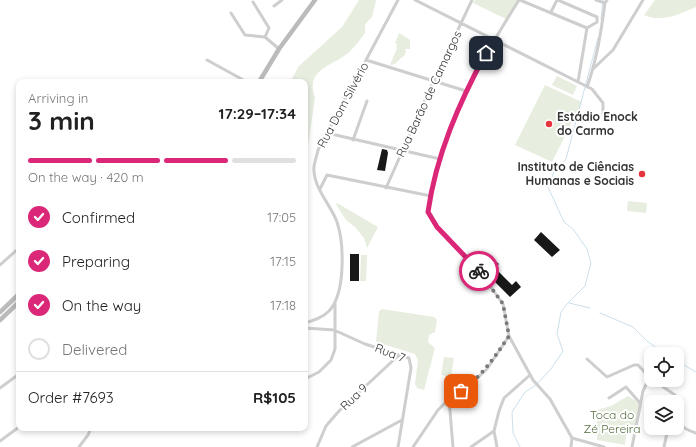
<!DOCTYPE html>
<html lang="en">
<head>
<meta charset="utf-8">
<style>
	body { margin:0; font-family:Quicksand,sans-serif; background:#f2f2f2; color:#222; height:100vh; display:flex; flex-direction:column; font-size:15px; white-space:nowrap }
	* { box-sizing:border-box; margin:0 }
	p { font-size:13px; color:#767676 }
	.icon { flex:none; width:22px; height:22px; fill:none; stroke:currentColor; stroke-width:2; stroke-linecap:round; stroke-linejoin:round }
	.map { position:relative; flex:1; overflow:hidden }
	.sheet { position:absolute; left:16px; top:79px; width:292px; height:352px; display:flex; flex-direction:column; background:#fff; border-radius:8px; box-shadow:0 2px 6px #0003 }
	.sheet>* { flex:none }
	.buttons { position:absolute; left:644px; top:347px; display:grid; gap:8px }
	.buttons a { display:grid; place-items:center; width:40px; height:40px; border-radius:8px; background:#fff; box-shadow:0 2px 6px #0003; font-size:20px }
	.pin { position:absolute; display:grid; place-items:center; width:34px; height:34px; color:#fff; margin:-17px; border-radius:8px; box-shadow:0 2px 6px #0006 }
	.courier { position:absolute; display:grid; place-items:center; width:40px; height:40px; margin:-20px; border:3px solid #db2777; border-radius:50%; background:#fff; color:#222; box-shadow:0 1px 5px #0007 }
	.head em { font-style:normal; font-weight:700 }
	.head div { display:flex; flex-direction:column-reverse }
	.head { display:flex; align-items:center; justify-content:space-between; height:68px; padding:0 12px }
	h1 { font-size:26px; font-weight:700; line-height:30px }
	.bar { display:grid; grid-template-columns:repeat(4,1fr); gap:6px 4px; align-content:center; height:48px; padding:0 12px }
	.bar i { height:5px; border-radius:3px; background:#e0e0e0 }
	.bar .active { background:#db2777 }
	.bar p { grid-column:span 4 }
	.line { display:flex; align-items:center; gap:10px; padding:0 12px; border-top:1px solid #e0e0e0 }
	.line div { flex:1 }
	ol { padding:0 12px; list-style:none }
	li { display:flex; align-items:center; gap:12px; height:44px }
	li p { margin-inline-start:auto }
	li .icon { padding:4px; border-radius:50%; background:#db2777; color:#fff; stroke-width:4 }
	li:last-child { color:#767676 }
	li i { width:22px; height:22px; border:2px solid #e0e0e0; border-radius:50% }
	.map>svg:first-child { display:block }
</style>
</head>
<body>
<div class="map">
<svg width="696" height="447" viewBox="0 0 696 447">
	<rect width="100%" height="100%" fill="#fff"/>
	<!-- green -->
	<path fill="#e7eee0" d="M359,0H376L372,17L365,24V33C360,40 355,47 348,53C331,67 305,69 315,98L305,167V82H290L299,66L342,27Z
		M475,0H518L506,19L473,3Z
		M655,0H696V7C679,14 663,23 644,15Z
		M399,33L410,40V49H405L406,52L404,56L402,57L395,64L390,65L397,48L396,47L397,44L395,43Z
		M557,76L577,86L573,95L552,85Z
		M545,85L582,102L552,162L515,145Z
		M628,201L647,203L646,213L627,211Z
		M337,203L378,227L367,248L364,238L355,227L346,220L336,204Z
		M361,255H367L366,281H360Z
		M382,309L434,317L437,320L435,332L429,335L428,342L435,348L424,390L417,388L415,384L418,360L415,354L376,342L379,311Z
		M444,357L454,358L451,377L441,375Z
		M628,396L642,405L637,427L627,426L625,445L597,440V410L611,406Z"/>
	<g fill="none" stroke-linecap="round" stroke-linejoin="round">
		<!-- stream -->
		<path stroke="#cce0ed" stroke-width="1" d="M601,19L603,0
			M569,303L590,308
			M600,313L633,327L647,341L665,354
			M677,361L696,372
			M520,447L513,433L512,412L525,392L536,385L551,369L563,351L557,334L561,312L568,303L585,286L591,263L587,249L573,229L564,222L548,187L553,174L566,159L598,38"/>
	</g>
	<!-- building -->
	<path fill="#181818" d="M382,149L387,150L388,153L385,171L377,170Z
		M541,232L560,250L552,257L534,240Z
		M350,254H359V281H350Z
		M494,260L499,264L495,268L512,285L516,281L521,287L510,297L483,270Z"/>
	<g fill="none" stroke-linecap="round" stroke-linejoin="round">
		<!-- street -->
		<path stroke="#cecece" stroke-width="3" d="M415,0L592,89L603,103V115
			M519,0C477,66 440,134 428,213L437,227L478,269L503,304L509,336L533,380L550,399L572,438L571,447
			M520,0L587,28L578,82
			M558,0L597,17V22L587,28
			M596,0L605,3
			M253,2L269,28L265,37L279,49
			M274,6L282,0
			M551,12L557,0
			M231,13L245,35L265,37
			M207,60L247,82
			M366,60L466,91
			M593,69L613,50L643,0
			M587,87C597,59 601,32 605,3L607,0
			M327,133L440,159
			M353,140L367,101
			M386,188L433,82L472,0
			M320,189L327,175L431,196
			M0,265L19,248
			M305,323C314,320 322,318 329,311C346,293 344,243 337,222C331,205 315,190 314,171C313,165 317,156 318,150L398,0
			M305,328L334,330L365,344L409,358L411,368L398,447
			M587,359L607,377L634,365H638L651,379
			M305,379L319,372L331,360L335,349V303
			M653,380L675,395L676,402
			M0,388L19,374
			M609,398L626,387L640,403
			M449,399L453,447
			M677,407C679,423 679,428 696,433
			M572,438L604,447
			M0,441L19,427
			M79,447L88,435L91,428
			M317,447L326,426L339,411L400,354
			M352,447L402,420
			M413,447L438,410L449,399L473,382L487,369L509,336
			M471,447L494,431
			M497,447L494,431L499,411L504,398L530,375
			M632,447L643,391L649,378
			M664,447L668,428"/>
		<!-- secondary -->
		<path stroke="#bbb" stroke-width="4.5" d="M259,82L279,49L315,0
			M0,312L19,294
			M0,320L19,302"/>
	</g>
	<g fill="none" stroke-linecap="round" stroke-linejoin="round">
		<!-- done -->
		<path stroke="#797979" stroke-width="4" stroke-dasharray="0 7.2" d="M461,391C483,375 494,358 509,336L503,304L479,271"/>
		<!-- route -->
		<path stroke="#db2777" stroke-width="5" d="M479,271L437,227L428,212C436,155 459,103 486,53"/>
	</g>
	<!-- markers -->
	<g fill="#e7353f" stroke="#fff" stroke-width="1.5">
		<circle cx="549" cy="124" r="4"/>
		<circle cx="642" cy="174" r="4"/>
	</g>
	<g text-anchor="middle" stroke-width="4" stroke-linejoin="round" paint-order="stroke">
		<!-- street labels -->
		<g font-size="12" fill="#313131" stroke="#fff">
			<text transform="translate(429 94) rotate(-65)" y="4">Rua Barão de Camargos</text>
			<text transform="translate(343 105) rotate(-62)" y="4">Rua Dom Silvério</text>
			<text transform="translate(390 353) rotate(21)" y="4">Rua 7</text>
			<text transform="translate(354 397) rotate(-44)" y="4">Rua 9</text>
		</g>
		<!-- poi labels -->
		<g font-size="12" font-weight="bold" fill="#313131" stroke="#fff" text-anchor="start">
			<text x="557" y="121">Estádio Enock<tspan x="557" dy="14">do Carmo</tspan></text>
			<text x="634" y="171" text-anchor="end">Instituto de Ciências<tspan x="634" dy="14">Humanas e Sociais</tspan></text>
		</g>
		<!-- park labels -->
		<g font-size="12" fill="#536e3e" stroke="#fff">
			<text x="612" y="419">Toca do<tspan x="612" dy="14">Zé Pereira</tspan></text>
		</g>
	</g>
</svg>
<div class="buttons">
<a><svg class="icon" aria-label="locate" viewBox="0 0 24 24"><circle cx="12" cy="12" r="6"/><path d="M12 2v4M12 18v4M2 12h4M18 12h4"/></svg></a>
<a><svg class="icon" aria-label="layers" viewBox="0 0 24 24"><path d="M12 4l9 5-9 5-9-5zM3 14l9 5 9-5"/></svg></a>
</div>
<div class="pin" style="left:461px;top:391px;background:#ea580c"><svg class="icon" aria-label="bag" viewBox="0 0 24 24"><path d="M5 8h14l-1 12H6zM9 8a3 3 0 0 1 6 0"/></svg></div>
<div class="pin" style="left:486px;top:53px;background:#1f2937"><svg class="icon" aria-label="home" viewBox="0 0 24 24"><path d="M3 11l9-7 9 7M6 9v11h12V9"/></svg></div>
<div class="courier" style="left:479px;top:271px"><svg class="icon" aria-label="bike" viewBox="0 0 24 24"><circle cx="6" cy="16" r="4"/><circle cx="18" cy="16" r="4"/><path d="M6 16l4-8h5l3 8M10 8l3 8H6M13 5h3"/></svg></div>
<section class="sheet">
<div class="head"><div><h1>3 min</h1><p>Arriving in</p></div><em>17:29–17:34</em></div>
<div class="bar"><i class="active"></i><i class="active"></i><i class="active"></i><i></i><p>On the way · 420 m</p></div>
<ol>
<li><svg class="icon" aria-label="check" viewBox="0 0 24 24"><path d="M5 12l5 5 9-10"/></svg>Confirmed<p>17:05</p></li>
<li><svg class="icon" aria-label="check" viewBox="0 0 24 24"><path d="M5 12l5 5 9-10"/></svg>Preparing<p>17:15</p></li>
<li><svg class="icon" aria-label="check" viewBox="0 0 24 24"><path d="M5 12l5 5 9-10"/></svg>On the way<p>17:18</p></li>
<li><i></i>Delivered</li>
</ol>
<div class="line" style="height:52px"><div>Order #7693</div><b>R$105</b></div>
</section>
</div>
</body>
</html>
